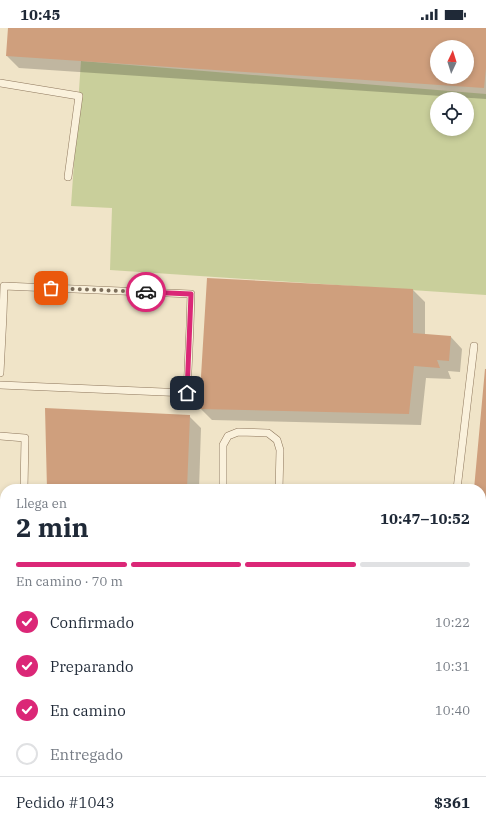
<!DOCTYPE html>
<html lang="es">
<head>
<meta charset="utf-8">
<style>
	body { margin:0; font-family:"IBM Plex Serif",serif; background:#f6f6f7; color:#1f2937; height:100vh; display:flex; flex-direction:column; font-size:15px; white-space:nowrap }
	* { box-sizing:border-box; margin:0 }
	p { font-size:13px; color:#747a83 }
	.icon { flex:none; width:22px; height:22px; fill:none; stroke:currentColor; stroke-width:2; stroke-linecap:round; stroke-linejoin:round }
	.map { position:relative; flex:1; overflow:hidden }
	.panel { position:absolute; left:0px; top:456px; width:486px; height:352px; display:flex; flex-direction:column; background:#fff; border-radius:16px 16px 0 0; box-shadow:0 2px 6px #0003 }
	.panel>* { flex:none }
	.needle { width:26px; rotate:4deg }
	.buttons { position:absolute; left:430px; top:12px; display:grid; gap:8px }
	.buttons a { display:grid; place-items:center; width:44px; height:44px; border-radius:50%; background:#fff; box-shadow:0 2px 6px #0003; font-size:20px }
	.pin { position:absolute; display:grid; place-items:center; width:34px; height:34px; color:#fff; margin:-17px; border-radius:8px; box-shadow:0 2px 6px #0006 }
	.courier { position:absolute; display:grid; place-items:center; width:40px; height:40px; margin:-20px; border:3px solid #db2777; border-radius:50%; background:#fff; color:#222; box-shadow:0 1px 5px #0007 }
	.head em { font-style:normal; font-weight:700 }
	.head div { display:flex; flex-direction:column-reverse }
	.head { display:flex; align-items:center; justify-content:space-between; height:68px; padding:0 16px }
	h1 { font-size:26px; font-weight:700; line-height:30px }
	.bar { display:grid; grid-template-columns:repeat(4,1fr); gap:6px 4px; align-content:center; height:48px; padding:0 16px }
	.bar i { height:5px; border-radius:3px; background:#e0e1e3 }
	.bar .on { background:#db2777 }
	.bar p { grid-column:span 4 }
	.line { display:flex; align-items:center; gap:10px; padding:0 16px; border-top:1px solid #e0e1e3 }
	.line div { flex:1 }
	ol { padding:0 16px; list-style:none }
	li { display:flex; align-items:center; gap:12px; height:44px }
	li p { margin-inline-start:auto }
	li .icon { padding:4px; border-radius:50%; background:#db2777; color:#fff; stroke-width:4 }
	li:last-child { color:#747a83 }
	li i { width:22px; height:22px; border:2px solid #e0e1e3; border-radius:50% }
	.status { display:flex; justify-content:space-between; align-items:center; height:28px; padding:0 20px; background:#fff; direction:ltr }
	.status svg { height:11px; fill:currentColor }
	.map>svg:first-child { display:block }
</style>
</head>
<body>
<div class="status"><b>10:45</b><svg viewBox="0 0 49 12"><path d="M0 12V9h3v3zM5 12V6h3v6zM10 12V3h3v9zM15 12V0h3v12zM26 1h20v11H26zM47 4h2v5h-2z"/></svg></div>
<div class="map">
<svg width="486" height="808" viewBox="0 0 486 808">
	<rect width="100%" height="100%" fill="#f0e4c8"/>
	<!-- green -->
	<path fill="#c9cf9b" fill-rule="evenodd" d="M81,33L486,66V267L110,242L112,180L71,178ZM437,71H467V101H437Z"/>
	<!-- shadow -->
	<path fill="#0003" fill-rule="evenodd" d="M9,0H486V71L19,40L7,28ZM437,19H467V49H437Z
		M208,251L413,262L425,274V307L451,309L462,321L460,344L448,343L451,351L426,350L421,397L212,392L200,380Z
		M486,340V653H481V461H475Z
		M189,388L201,400L199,461H48Z
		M411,803H450L455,808H411Z"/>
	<!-- building -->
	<path fill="#cf9f7d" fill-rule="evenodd" d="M8,0H486V40L484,60L6,28ZM437,19H467V49H437Z
		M207,250L413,261V305L451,308L449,333L437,332L440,340L414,338L409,386L199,381Z
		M485,341H486V646L481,645V461H474Z
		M45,380L190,387L187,461H47Z
		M410,803H447V808H410Z"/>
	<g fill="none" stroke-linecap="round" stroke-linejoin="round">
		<defs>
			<path id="service" d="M0,55L79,68L68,149
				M0,345L3,287L0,283
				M0,357L187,365L190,298L191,266L4,258L3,287
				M0,408L25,410L24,461
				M223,461V417L228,408L238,404L268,405L277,412L280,422L279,461
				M457,461L474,318
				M0,482L5,483
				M0,511H5"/>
			<path id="minor" d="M481,719L484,685L485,674
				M90,808L91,803
				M205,808L207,803
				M334,808L335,803
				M474,808V803"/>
			<path id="tertiary" d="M0,629H5
				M0,643H5
				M481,672H486
				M481,685H486"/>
		</defs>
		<!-- service casing -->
		<use href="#service" stroke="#8d765c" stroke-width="8"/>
		<!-- minor casing -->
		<use href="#minor" stroke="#8d765c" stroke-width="16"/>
		<!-- tertiary casing -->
		<use href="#tertiary" stroke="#8d765c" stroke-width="19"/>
		<!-- service -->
		<use href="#service" stroke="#faf1dc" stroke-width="7"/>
		<!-- minor -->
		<use href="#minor" stroke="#faf1dc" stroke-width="15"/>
		<!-- tertiary -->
		<use href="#tertiary" stroke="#faf1dc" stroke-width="18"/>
	</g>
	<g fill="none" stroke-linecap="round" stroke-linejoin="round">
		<!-- done -->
		<path stroke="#7c6e5b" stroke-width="4" stroke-dasharray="0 7.2" d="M51,260L146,264"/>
		<!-- route -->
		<path stroke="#db2777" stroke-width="5" d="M146,264L191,266L187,365"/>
	</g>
</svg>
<div class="buttons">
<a><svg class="needle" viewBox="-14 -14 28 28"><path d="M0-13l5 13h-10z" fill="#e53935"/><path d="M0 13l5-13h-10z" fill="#747a83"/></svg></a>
<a><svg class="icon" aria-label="locate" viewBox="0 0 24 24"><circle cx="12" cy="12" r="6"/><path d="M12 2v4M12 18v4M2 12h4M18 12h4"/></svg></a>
</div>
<div class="pin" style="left:51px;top:260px;background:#ea580c"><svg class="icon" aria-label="bag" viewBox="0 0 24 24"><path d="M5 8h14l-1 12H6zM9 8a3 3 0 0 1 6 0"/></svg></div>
<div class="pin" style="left:187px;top:365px;background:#1f2937"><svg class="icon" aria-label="home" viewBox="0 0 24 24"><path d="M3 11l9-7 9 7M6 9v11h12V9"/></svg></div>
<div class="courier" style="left:146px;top:264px"><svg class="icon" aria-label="car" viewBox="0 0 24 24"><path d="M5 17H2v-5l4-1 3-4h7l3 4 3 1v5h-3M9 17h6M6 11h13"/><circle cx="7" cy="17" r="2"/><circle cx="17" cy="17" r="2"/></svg></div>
<section class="panel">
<div class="head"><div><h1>2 min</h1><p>Llega en</p></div><em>10:47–10:52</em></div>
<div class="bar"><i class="on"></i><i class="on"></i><i class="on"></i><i></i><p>En camino · 70 m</p></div>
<ol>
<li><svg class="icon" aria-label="check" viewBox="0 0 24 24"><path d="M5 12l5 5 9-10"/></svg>Confirmado<p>10:22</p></li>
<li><svg class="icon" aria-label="check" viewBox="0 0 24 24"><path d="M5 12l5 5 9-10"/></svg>Preparando<p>10:31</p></li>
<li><svg class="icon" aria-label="check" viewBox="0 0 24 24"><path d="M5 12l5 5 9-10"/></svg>En camino<p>10:40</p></li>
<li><i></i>Entregado</li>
</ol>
<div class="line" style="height:52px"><div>Pedido #1043</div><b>$361</b></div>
</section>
</div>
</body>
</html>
